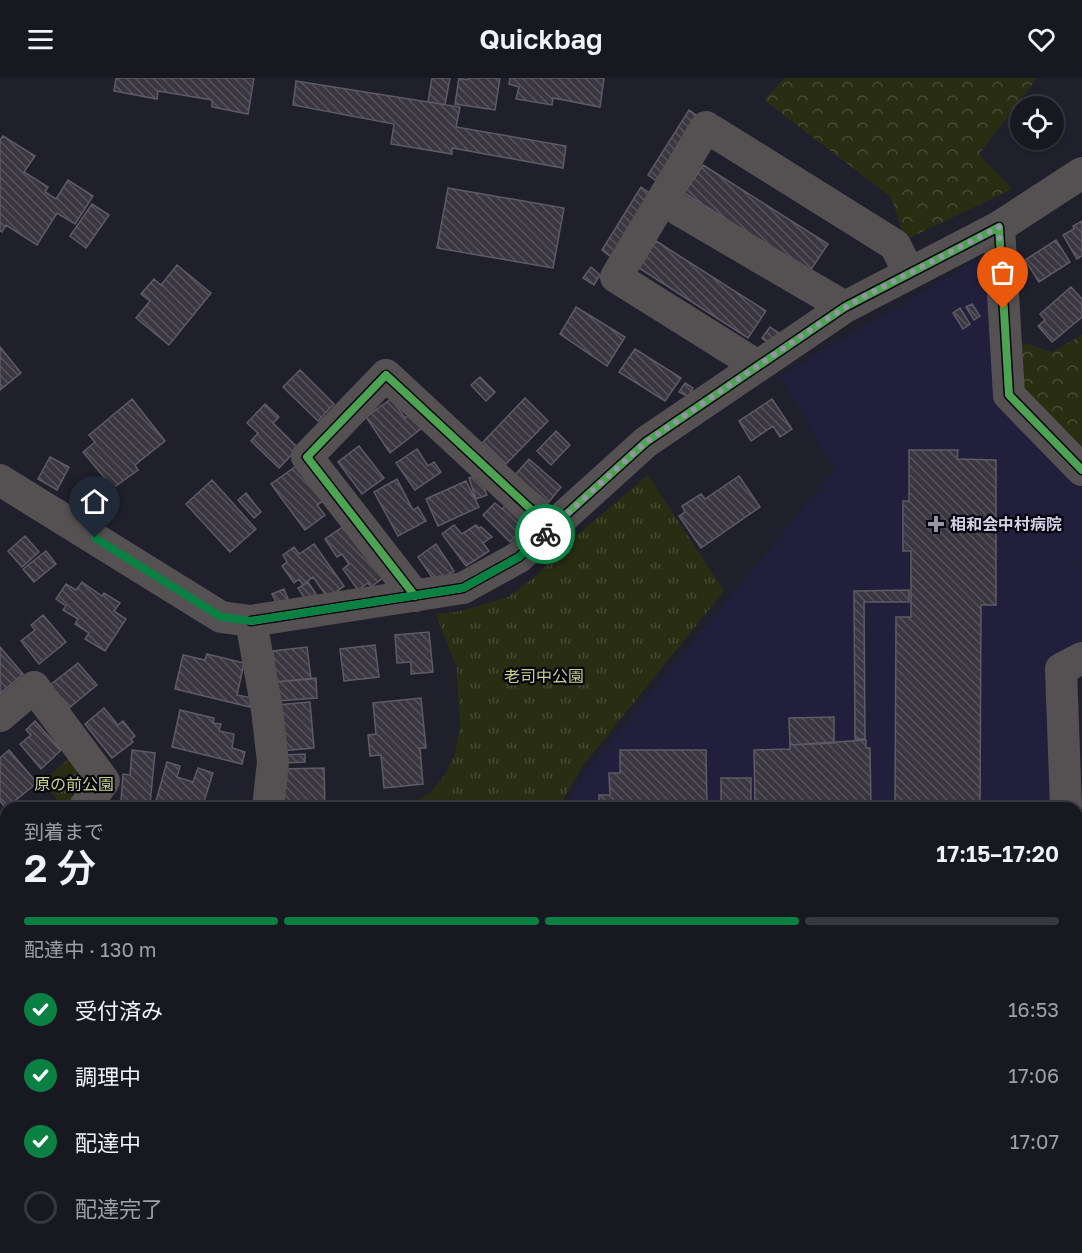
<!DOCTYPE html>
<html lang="ja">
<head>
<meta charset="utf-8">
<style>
	body { margin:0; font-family:"Golos Text","Noto Sans JP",sans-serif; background:#21212a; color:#f1f3f6; height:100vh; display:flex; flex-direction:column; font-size:22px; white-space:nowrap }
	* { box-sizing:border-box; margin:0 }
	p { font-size:20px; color:#9fa0a5 }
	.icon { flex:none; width:33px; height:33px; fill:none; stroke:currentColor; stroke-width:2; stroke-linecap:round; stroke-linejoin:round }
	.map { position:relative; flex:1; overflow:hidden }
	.details { position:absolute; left:0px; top:724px; width:1083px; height:452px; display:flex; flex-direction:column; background:#181821; border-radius:18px 18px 0 0; box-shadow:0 2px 4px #0004,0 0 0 2px #36373f }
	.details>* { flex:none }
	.controls { position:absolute; left:1010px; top:18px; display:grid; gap:12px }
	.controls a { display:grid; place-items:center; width:54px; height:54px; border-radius:50%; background:#181821; box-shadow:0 2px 4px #0004,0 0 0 2px #36373f; font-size:30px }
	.pin { position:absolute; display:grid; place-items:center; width:51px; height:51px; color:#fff; margin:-62px -26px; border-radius:50% 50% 50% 0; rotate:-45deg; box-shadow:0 0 6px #0007 }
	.pin .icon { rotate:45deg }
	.courier { position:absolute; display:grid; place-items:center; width:60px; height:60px; margin:-30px; border:4px solid #0b8043; border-radius:50%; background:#fff; color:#222; box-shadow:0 2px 8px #0007 }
	.head em { font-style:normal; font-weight:600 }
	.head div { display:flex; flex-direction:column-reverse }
	.head { display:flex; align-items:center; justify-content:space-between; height:102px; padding:0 24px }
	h1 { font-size:39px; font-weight:600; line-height:45px }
	.bar { display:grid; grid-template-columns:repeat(4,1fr); gap:9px 6px; align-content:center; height:72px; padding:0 24px }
	.bar i { height:8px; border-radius:4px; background:#36373f }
	.bar .current { background:#0b8043 }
	.bar p { grid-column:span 4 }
	ol { padding:0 24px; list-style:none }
	li { display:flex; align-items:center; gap:18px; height:66px }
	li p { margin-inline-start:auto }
	li .icon { padding:6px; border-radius:50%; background:#0b8043; color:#fff; stroke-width:4 }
	li:last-child { color:#9fa0a5 }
	li i { width:33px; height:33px; border:3px solid #36373f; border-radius:50% }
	header { display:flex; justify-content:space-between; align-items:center; height:78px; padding:0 24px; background:#181821; font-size:27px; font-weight:600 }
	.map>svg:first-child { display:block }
</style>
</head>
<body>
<header><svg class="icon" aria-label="menu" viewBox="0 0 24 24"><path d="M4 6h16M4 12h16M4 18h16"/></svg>Quickbag<svg class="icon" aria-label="heart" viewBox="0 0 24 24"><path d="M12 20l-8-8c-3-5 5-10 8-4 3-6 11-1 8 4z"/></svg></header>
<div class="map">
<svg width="1082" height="1175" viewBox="0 0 1082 1175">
	<defs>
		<pattern id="forest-crowns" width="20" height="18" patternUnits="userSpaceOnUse" patternTransform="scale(1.5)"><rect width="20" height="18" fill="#292e13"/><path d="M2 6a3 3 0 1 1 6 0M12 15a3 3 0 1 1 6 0" fill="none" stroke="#474b35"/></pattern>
		<pattern id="park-tufts" width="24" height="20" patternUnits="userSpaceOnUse" patternTransform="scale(1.5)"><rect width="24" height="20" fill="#292e13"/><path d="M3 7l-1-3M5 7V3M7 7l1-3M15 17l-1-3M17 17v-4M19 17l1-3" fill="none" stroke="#474b35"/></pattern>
		<pattern id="building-back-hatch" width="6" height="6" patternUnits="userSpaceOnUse" patternTransform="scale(1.5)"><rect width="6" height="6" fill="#3a3741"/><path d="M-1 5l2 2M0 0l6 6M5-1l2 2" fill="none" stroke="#56535c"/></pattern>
	</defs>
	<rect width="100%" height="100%" fill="#20202c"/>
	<!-- built -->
	<path fill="#221f3c" d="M985,177L1000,324L1082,412V481L1078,483L1082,492V568L1051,730H565L585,695L835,392L780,298Z"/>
	<!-- forest -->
	<path fill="url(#forest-crowns)" d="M785,0H1037L979,76L1012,111L905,162L891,119L764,22Z
		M1082,257V373L1017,312L1015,262L1052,274Z"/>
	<!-- park -->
	<path fill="url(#park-tufts)" d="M648,397L724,513L584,686L558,730H390L407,728L431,714L445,697L455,676L460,650L457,591L436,536L462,533L508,519L535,499L569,464Z
		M80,671L104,703L84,730H65L42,704Z"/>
	<!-- building -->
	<path fill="url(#building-back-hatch)" stroke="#5e5b66" stroke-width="1.5" d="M116,0H254L248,36L212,29V22L158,13L157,21L114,13Z
		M432,0H450L445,27L428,24Z
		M459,0L467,2L468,0H500L495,32L455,26Z
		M510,0H604L600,29L553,20L552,27L516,21L519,9L509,6Z
		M296,3L460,29L456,49L566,68L563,90L452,70V76L391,66L394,46L293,27Z
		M689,32L699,39L658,104L648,97Z
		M3,58L35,78L24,94L48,109L45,114L56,121L68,102L93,118L75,146L57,135L37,167L6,147L2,154L0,153V62Z
		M703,87L828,166L810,193L684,115Z
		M641,109L651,116L611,179L602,172Z
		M448,110L564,130L553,190L437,170Z
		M92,126L109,137L86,170L70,158Z
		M1082,143V178L1077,181L1063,157L1074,151L1073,148Z
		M1056,162L1070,184L1039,204L1025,182Z
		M656,163L766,233L748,260L639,190Z
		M177,187L211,215L169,267L136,240L150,223L141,216L154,201L161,207Z
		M591,189L600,197L594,207L583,200Z
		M1071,209L1082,221V239L1052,264L1038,248L1045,242L1040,236Z
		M972,226L980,238L974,242L966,229Z
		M576,229L625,259L607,288L560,256Z
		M960,230L970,246L963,251L953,235Z
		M770,249L779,255L771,267L762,260Z
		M0,269L21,295L0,312Z
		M635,271L681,300L665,323L619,294Z
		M300,292L334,326L318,343L283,309Z
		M480,299L495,314L486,323L471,307Z
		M685,305L693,310L689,319L679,314Z
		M525,320L548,343L506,386L483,364Z
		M132,321L165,363L135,387L138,392L113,410L83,374L95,364L89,357Z
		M391,321L405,340L412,334L423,349L390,375L366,339Z
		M772,321L792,351L780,359L773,348L751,363L739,343Z
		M265,326L279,339L273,345L298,370L279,390L251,363L258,355L247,345Z
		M556,353L570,367L551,387L537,373Z
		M359,368L384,400L362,416L338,384Z
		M417,371L428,388L434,384L441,394L415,412L396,385Z
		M909,372H958L957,381L996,382V527H981L980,730H895L896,539H911V473H903V423H909Z
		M50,379L69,389L57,412L38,401Z
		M529,381L561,409L548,425L515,397Z
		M302,384L328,420L317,427L325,437L305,452L271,406Z
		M479,397L487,417L476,421L469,400Z
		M739,398L760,429L701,470L679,438L685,434L682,428L701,416L705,421Z
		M397,401L413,432L418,429L426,443L398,458L374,414Z
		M212,402L256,451L230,474L186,426Z
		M466,403L479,429L438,448L426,421Z
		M246,415L261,434L254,440L238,422Z
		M495,425L502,431L508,425L525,443L521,447L525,449L510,464L483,437Z
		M347,446L384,499L371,509L368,505L358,512L343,491L349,486L342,476L337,479L325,461Z
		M454,447L462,456L476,447L479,450L481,449L492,459L483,465L489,473L466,488L442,456Z
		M25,458L39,474L22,489L8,473Z
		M314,466L344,508L328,520L313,499L303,507L299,501L294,505L282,488L287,484L283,477L294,469L299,476Z
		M436,466L454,493L436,505L418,479Z
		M46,473L56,486L34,504L23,491Z
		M82,504L102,518L104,515L120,525L114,533L126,541L105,573L85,561L89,555L75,546L78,541L63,532L66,528L56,521L66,506L76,512Z
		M308,504L316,516L306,522L298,510Z
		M284,511L289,523L278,528L272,516Z
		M909,512V524H864L865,661H855L854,513Z
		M43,537L66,564L39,586L21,563L35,552L31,547Z
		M429,554L433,594L411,596V584L397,585L395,557Z
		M375,567L379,599L344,603L340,571Z
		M0,569L23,596L0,616Z
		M307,569L311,601L276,604L273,573Z
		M207,576L244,585L237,617L252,620L250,629L175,611L183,577L205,582Z
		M78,585L97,607L69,630L50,607Z
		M316,600L317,620L277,623L275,604Z
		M421,620L426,670H420L423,706L384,710L381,677L370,678L368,657L376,656L373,625Z
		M310,624L314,670L280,673L277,627Z
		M104,630L118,647L123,643L135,658L131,661L133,664L112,680L85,646Z
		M180,632L214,640L213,645L221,646L219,653L234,656L232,670L245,674L242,686L172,669Z
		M834,639V665L790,667L789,640Z
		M35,643L61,672L41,691L20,666L31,657L26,652Z
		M866,662V670H870L871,730H755L754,672L790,671V667Z
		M9,672L37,705L6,730L0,723V680Z
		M132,672L155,675L150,726L121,723L123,696L130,697Z
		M620,672H706L707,730H599V717H610L609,695H620Z
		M305,676V684L284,685V677Z
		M167,684L180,688L177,699L193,704L198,690L213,695L202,730H154Z
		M324,690L325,729L336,728V730H283L282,691Z
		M721,700H751V730H721Z
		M0,755L6,763V793L0,785Z
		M1082,892V933H1078L1077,893Z
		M3,1031H6V1065L0,1064Z
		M1,1109L6,1110V1133L0,1132Z
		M71,1170H118V1175H121H70Z
		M309,1170H336L338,1175H307L310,1174Z
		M457,1170H494V1175H457Z
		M503,1170H529V1175H503Z
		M540,1170H575V1174L541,1175Z
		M612,1170H652V1173L613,1175Z
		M658,1170H691L692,1175H659Z"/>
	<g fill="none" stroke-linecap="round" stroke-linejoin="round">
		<!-- minor -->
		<path stroke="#555152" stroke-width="32" d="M662,122L845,229
			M999,149L1082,95
			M758,288L616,199L706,49L895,167L909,195
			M0,402L221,539L251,543L267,632L273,684L268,730
			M415,518L307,379L386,297L551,450
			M251,543L463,510L519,479L646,364L845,229L999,149L1009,317L1082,392
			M0,638L34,609L104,703L84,730
			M1066,730L1061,591L1082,580
			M0,852L6,844
			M1077,858L1082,857
			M0,917L6,919
			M1077,1015L1082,1014
			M191,1170V1175
			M429,1170V1175
			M725,1175L729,1170
			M910,1175L911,1170
			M1057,1175V1170"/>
		<defs>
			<path id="cycleway" d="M415,518L307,379L386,297L551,450
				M251,543L463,510L519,479L646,364L845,229L999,149L1009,317L1082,392"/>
		</defs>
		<!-- cycleway casing -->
		<use href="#cycleway" stroke="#070610" stroke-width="11"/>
		<!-- cycleway -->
		<use href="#cycleway" stroke="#4ca352" stroke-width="8"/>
	</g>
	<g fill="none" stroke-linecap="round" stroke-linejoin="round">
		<!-- done -->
		<path stroke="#9494a4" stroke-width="6" stroke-dasharray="0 10.8" d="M545,456L646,364L828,240L861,220L999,149L1003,231"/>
		<!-- route -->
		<path stroke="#0b8043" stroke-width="8" d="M95,460L221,539L251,543L463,510L519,479L545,456"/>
	</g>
	<!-- markers -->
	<path fill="#9494a4" stroke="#070610" stroke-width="2" d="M933 437h6v6h6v6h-6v6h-6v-6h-6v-6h6z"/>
	<g text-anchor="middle" stroke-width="4.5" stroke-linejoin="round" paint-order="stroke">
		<!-- poi labels -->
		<g font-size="16" font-weight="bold" fill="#d2d2e4" stroke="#070610" text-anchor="start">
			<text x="950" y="452">相和会中村病院</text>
		</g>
		<!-- park labels -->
		<g font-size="16" fill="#c4d287" stroke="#070610">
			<text x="544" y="604">老司中公園</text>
			<text x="74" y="712">原の前公園</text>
		</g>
	</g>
</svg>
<div class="controls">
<a><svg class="icon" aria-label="locate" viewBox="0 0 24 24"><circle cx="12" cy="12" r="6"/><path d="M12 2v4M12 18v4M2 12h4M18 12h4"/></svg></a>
</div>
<div class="pin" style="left:1003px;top:231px;background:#ea580c"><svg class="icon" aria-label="bag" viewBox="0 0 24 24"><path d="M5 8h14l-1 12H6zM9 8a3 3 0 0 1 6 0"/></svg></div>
<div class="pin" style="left:95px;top:460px;background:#1f2937"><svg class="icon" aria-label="home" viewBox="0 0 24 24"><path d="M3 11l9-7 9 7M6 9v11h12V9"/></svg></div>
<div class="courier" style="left:545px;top:456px"><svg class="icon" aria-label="bike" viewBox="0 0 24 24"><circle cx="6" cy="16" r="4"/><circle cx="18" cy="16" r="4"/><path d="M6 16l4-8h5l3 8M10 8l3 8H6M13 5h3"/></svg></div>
<section class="details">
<div class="head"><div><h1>2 分</h1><p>到着まで</p></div><em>17:15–17:20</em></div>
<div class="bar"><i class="current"></i><i class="current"></i><i class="current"></i><i></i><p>配達中 · 130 m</p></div>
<ol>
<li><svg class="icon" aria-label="check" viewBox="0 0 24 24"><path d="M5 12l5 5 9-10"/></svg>受付済み<p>16:53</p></li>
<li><svg class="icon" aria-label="check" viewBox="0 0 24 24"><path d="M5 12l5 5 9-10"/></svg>調理中<p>17:06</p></li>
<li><svg class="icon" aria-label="check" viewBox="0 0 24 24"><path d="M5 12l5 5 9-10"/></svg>配達中<p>17:07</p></li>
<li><i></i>配達完了</li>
</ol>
</section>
</div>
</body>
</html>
